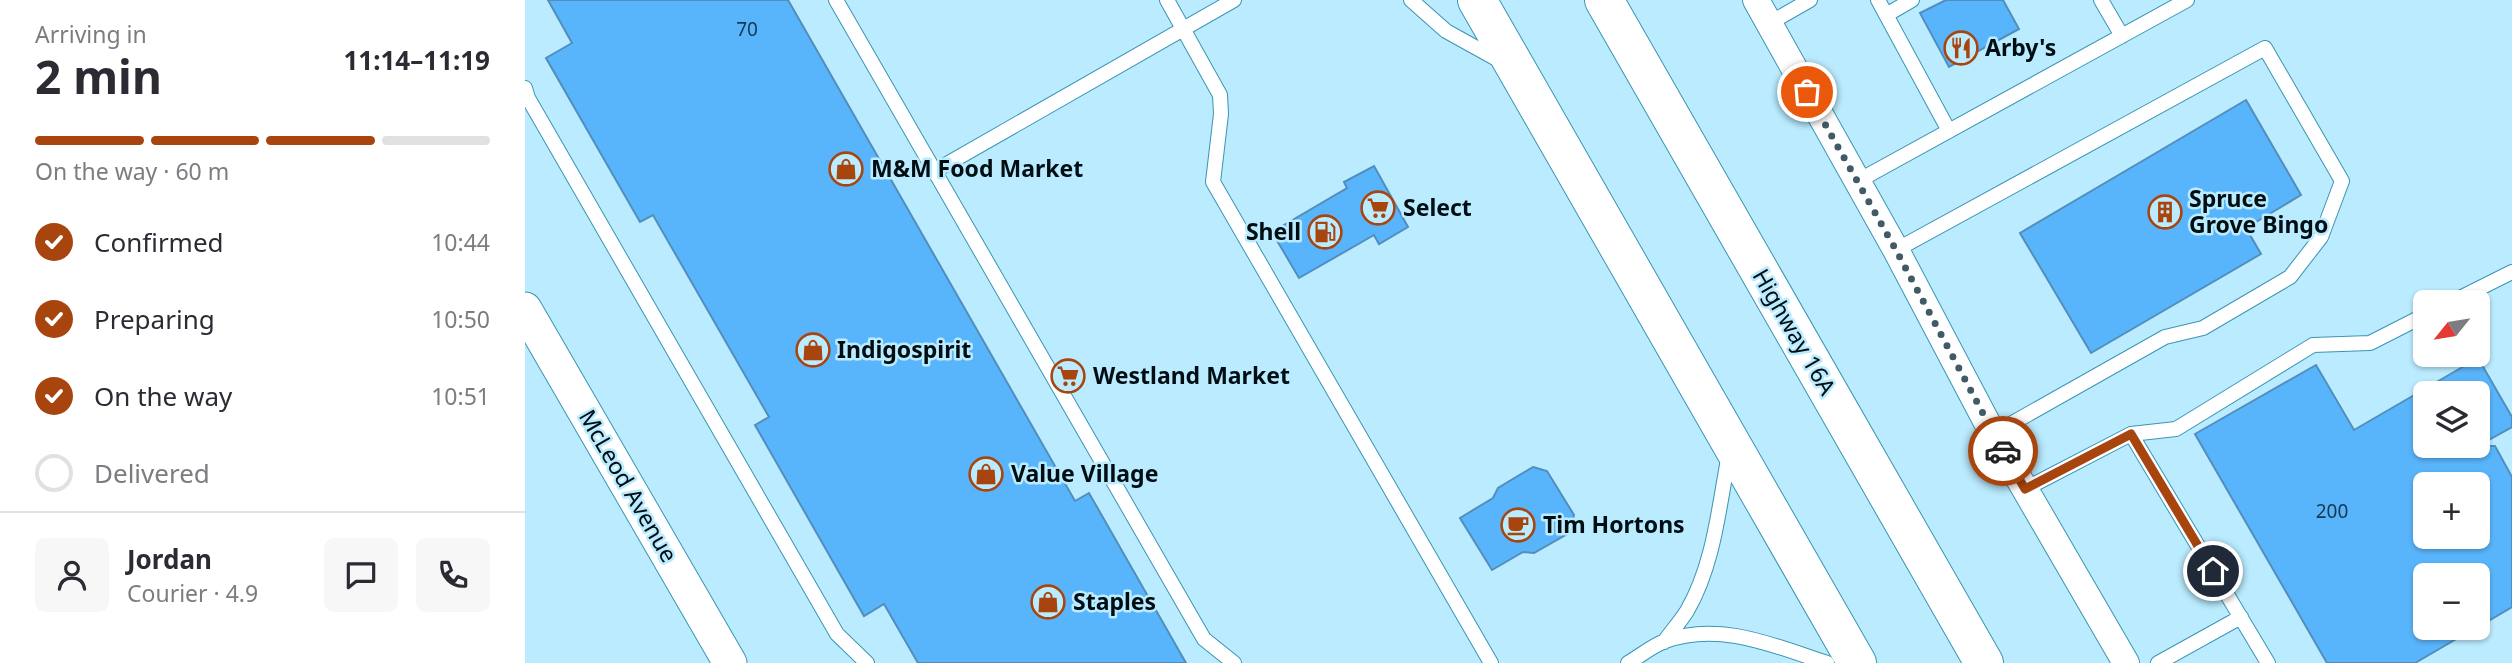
<!DOCTYPE html>
<html lang="en">
<head>
<meta charset="utf-8">
<style>
	body { margin:0; font-family:"Noto Sans",sans-serif; background:#f7f7f7; color:#2b2b33; height:100vh; display:flex; flex-direction:column; font-size:26px; white-space:nowrap }
	* { box-sizing:border-box; margin:0 }
	p { font-size:23px; color:#7c7c81 }
	.icon { flex:none; width:38px; height:38px; fill:none; stroke:currentColor; stroke-width:2; stroke-linecap:round; stroke-linejoin:round }
	.map { position:relative; flex:1; overflow:hidden }
	.sheet { display:flex; flex-direction:column; background:#fff; width:525px }
	.sheet>* { flex:none }
	.needle { width:46px; rotate:240deg }
	.tools { position:absolute; left:1888px; top:290px; display:grid; gap:14px }
	.tools a { display:grid; place-items:center; width:77px; height:77px; border-radius:10px; background:#fff; box-shadow:0 2px 5px #0004; font-size:35px }
	.pin { position:absolute; display:grid; place-items:center; width:60px; height:60px; color:#fff; margin:-30px; border:4px solid #fff; border-radius:50%; box-shadow:0 2px 7px #0007 }
	.courier { position:absolute; display:grid; place-items:center; width:70px; height:70px; margin:-35px; border:5px solid #a8450e; border-radius:50%; background:#fff; color:#222; box-shadow:0 2px 9px #0007 }
	.summary em { font-style:normal; font-weight:700 }
	.summary div { display:flex; flex-direction:column-reverse }
	.summary { display:flex; align-items:center; justify-content:space-between; height:119px; padding:0 35px }
	h1 { font-size:46px; font-weight:700; line-height:52px }
	.bar { display:grid; grid-template-columns:repeat(4,1fr); gap:10px 7px; align-content:center; height:84px; padding:0 35px }
	.bar i { height:9px; border-radius:5px; background:#e1e1e2 }
	.bar .active { background:#a8450e }
	.bar p { grid-column:span 4 }
	.line { display:flex; align-items:center; gap:18px; padding:0 35px; border-top:2px solid #e1e1e2 }
	.line div { flex:1 }
	.round { display:grid; place-items:center; flex:none; width:74px; height:74px; border-radius:10px; background:#f7f7f7 }
	ol { padding:0 35px; list-style:none }
	li { display:flex; align-items:center; gap:21px; height:77px }
	li p { margin-inline-start:auto }
	li .icon { padding:7px; border-radius:50%; background:#a8450e; color:#fff; stroke-width:4 }
	li:last-child { color:#7c7c81 }
	li i { width:38px; height:38px; border:4px solid #e1e1e2; border-radius:50% }
	main { display:flex; flex:1; min-height:0 }
	.map>svg:first-child { display:block }
</style>
</head>
<body>
<main>
<section class="sheet">
<div class="summary"><div><h1>2 min</h1><p>Arriving in</p></div><em>11:14–11:19</em></div>
<div class="bar"><i class="active"></i><i class="active"></i><i class="active"></i><i></i><p>On the way · 60 m</p></div>
<ol>
<li><svg class="icon" aria-label="check" viewBox="0 0 24 24"><path d="M5 12l5 5 9-10"/></svg>Confirmed<p>10:44</p></li>
<li><svg class="icon" aria-label="check" viewBox="0 0 24 24"><path d="M5 12l5 5 9-10"/></svg>Preparing<p>10:50</p></li>
<li><svg class="icon" aria-label="check" viewBox="0 0 24 24"><path d="M5 12l5 5 9-10"/></svg>On the way<p>10:51</p></li>
<li><i></i>Delivered</li>
</ol>
<div class="line" style="height:126px"><a class="round"><svg class="icon" aria-label="person" viewBox="0 0 24 24"><circle cx="12" cy="8" r="4"/><path d="M4 21q1-7 8-7t8 7"/></svg></a><div><b>Jordan</b><p>Courier · 4.9</p></div><a class="round"><svg class="icon" aria-label="chat" viewBox="0 0 24 24"><path d="M4 5h16v11H9l-5 4z"/></svg></a><a class="round"><svg class="icon" aria-label="phone" viewBox="0 0 24 24"><path d="M5 4h4l2 5-3 2q2 4 5 5l2-3 5 2v4C11 20 4 13 5 4z"/></svg></a></div>
</section>
<div class="map">
<svg width="1987" height="663" viewBox="0 0 1987 663">
	<rect width="100%" height="100%" fill="#baebfe"/>
	<!-- building -->
	<path fill="#59b5fb" stroke="#528ebd" stroke-width="2" fill-rule="evenodd" d="M23,0H263L550,501L564,493L661,663H393L359,604L339,616L230,425L244,417L128,215L115,222L21,58L47,43Z
		M1421,0H1478L1494,29L1424,67L1395,13Z
		M1721,100L1776,195L1721,228L1736,254L1566,353L1495,233Z
		M849,166L883,227L854,244L849,235L774,278L747,232L822,188L819,182Z
		M1953,358L1987,417V427L1953,446H1970L1987,477V607L1953,627V576H1900V628H1950L1890,663H1802L1670,434L1791,365L1829,430ZM1900,394H1953V446H1900ZM1900,485H1953V537H1900Z
		M1008,467L1022,471L1049,515L1044,533L1009,553L998,552L967,570L935,518L968,498L973,488Z"/>
	<g fill="none" stroke-linecap="round" stroke-linejoin="round">
		<defs>
			<path id="service" d="M311,0L679,639L709,663
				M642,0L695,95L696,114L688,182L966,663
				M886,0L921,31L977,62
				M1353,0L1424,131
				M1576,0L1597,36
				M1361,15L1387,0
				M1243,24L1285,0
				M0,88L3,98L312,634L342,663
				M408,172L709,0
				M1331,182L1662,0
				M1371,250L1740,48L1817,181L1796,237L1765,277L1678,328L1640,337L1468,434
				M1925,303L1987,272
				M1606,434L1743,663
				M1500,489L1606,434L1651,429L1788,345L1845,343L1900,315
				M1139,642C1146,632 1155,622 1162,611C1189,565 1194,506 1204,454
				M1103,663C1115,656 1127,646 1140,641C1195,621 1250,646 1302,663
				M1633,663L1716,617"/>
			<path id="minor" d="M1231,0L1371,250L1468,434L1601,663"/>
			<path id="tertiary" d="M0,309L205,663"/>
			<path id="primary" d="M952,0L1332,663
				M1079,0L1459,663"/>
		</defs>
		<!-- service casing -->
		<use href="#service" stroke="#3b95b3" stroke-width="16"/>
		<!-- minor casing -->
		<use href="#minor" stroke="#3b95b3" stroke-width="28"/>
		<!-- tertiary casing -->
		<use href="#tertiary" stroke="#3b95b3" stroke-width="35"/>
		<!-- primary casing -->
		<use href="#primary" stroke="#3b95b3" stroke-width="40"/>
		<!-- service -->
		<use href="#service" stroke="#fff" stroke-width="14"/>
		<!-- minor -->
		<use href="#minor" stroke="#fff" stroke-width="26"/>
		<!-- tertiary -->
		<use href="#tertiary" stroke="#fff" stroke-width="33"/>
		<!-- primary -->
		<use href="#primary" stroke="#fff" stroke-width="38"/>
	</g>
	<g fill="none" stroke-linecap="round" stroke-linejoin="round">
		<!-- done -->
		<path stroke="#415b66" stroke-width="7" stroke-dasharray="0 12.6" d="M1282,92L1371,250L1478,451"/>
		<!-- route -->
		<path stroke="#a8450e" stroke-width="9" d="M1478,451L1500,489L1606,434L1688,571"/>
	</g>
	<!-- icons -->
	<defs>
		<symbol id="restaurant-ring" viewBox="-11 -11 22 22"><circle r="9.5" fill="#baebfe" stroke="#a8450e" stroke-width="1.5"/><path d="M-5-6h1v4h1v-4h1v4h1v-4h1v5L-1.5 .5V6h-2V.5L-5-1ZM5-6V6H3V1.5H1.5Q1.5-4 5-6Z" fill="#a8450e"/></symbol>
		<symbol id="shop-ring" viewBox="-11 -11 22 22"><circle r="9.5" fill="#baebfe" stroke="#a8450e" stroke-width="1.5"/><path d="M-5-2.5h2.3a2.7 3.5 0 0 1 5.4 0H5L5.5 6h-11ZM-1.5-2.5h3a1.5 2.3 0 0 0-3 0Z" fill="#a8450e"/></symbol>
		<symbol id="supermarket-ring" viewBox="-11 -11 22 22"><circle r="9.5" fill="#baebfe" stroke="#a8450e" stroke-width="1.5"/><path d="M-6-5.5h2.5l.6 2H6L4.5 2H-2.5L-4.4-4H-6ZM-1.5 3.2a1.3 1.3 0 1 0 .1 0ZM3 3.2a1.3 1.3 0 1 0 .1 0Z" fill="#a8450e"/></symbol>
		<symbol id="building-ring" viewBox="-11 -11 22 22"><circle r="9.5" fill="#baebfe" stroke="#a8450e" stroke-width="1.5"/><path d="M-4-6H4V6H1V3H-1V6H-4ZM-2.5-4.3h1.7v1.8h-1.7ZM.8-4.3h1.7v1.8H.8ZM-2.5-1h1.7V.8h-1.7ZM.8-1h1.7V.8H.8Z" fill="#a8450e"/></symbol>
		<symbol id="fuel-ring" viewBox="-11 -11 22 22"><circle r="9.5" fill="#baebfe" stroke="#a8450e" stroke-width="1.5"/><path d="M-5.5-6h7V0h2V4h1.3V-2.5L3-4.5l.8-.8L6-3V5H2.5V1h-1V6h-7ZM-4.2-4.7v3.2H.2V-4.7Z" fill="#a8450e"/></symbol>
		<symbol id="cafe-ring" viewBox="-11 -11 22 22"><circle r="9.5" fill="#baebfe" stroke="#a8450e" stroke-width="1.5"/><path d="M-5.5-4.5H6V0H3Q3 3.5 0 3.5H-2.5Q-5.5 3.5-5.5 0ZM3-3.2v2h1.7v-2ZM-6 4.5H4V6H-6Z" fill="#a8450e"/></symbol>
	</defs>
	<g fill-rule="evenodd">
		<use href="#restaurant-ring" x="1417" y="29" width="38" height="38"/>
		<use href="#shop-ring" x="302" y="150" width="38" height="38"/>
		<use href="#supermarket-ring" x="834" y="189" width="38" height="38"/>
		<use href="#building-ring" x="1621" y="193" width="38" height="38"/>
		<use href="#fuel-ring" x="781" y="213" width="38" height="38"/>
		<use href="#shop-ring" x="269" y="331" width="38" height="38"/>
		<use href="#supermarket-ring" x="524" y="357" width="38" height="38"/>
		<use href="#shop-ring" x="442" y="455" width="38" height="38"/>
		<use href="#cafe-ring" x="974" y="506" width="38" height="38"/>
		<use href="#shop-ring" x="504" y="583" width="38" height="38"/>
	</g>
	<g text-anchor="middle" stroke-width="5" stroke-linejoin="round" paint-order="stroke">
		<!-- number labels -->
		<g font-size="19" fill="#16384e">
			<text x="222" y="36">70</text>
			<text x="1807" y="518">200</text>
		</g>
		<!-- poi labels -->
		<g font-size="23" font-weight="bold" fill="#000e14" stroke="#baebfe" text-anchor="start">
			<text x="1460" y="56">Arby's</text>
			<text x="346" y="177">M&amp;M Food Market</text>
			<text x="1664" y="207">Spruce<tspan x="1664" dy="26">Grove Bingo</tspan></text>
			<text x="878" y="216">Select</text>
			<text x="776" y="240" text-anchor="end">Shell</text>
			<text x="312" y="358">Indigospirit</text>
			<text x="568" y="384">Westland Market</text>
			<text x="486" y="482">Value Village</text>
			<text x="1018" y="533">Tim Hortons</text>
			<text x="548" y="610">Staples</text>
		</g>
		<!-- street labels -->
		<g font-size="23" fill="#000e14" stroke="#baebfe">
			<text transform="translate(1269 332) rotate(60)" y="8">Highway 16A</text>
			<text transform="translate(103 486) rotate(60)" y="8">McLeod Avenue</text>
		</g>
	</g>
</svg>
<div class="tools">
<a><svg class="needle" viewBox="-14 -14 28 28"><path d="M0-13l5 13h-10z" fill="#e53935"/><path d="M0 13l5-13h-10z" fill="#7c7c81"/></svg></a>
<a><svg class="icon" aria-label="layers" viewBox="0 0 24 24"><path d="M12 4l9 5-9 5-9-5zM3 14l9 5 9-5"/></svg></a>
<a>+</a>
<a>−</a>
</div>
<div class="pin" style="left:1282px;top:92px;background:#ea580c"><svg class="icon" aria-label="bag" viewBox="0 0 24 24"><path d="M5 8h14l-1 12H6zM9 8a3 3 0 0 1 6 0"/></svg></div>
<div class="pin" style="left:1688px;top:571px;background:#1f2937"><svg class="icon" aria-label="home" viewBox="0 0 24 24"><path d="M3 11l9-7 9 7M6 9v11h12V9"/></svg></div>
<div class="courier" style="left:1478px;top:451px"><svg class="icon" aria-label="car" viewBox="0 0 24 24"><path d="M5 17H2v-5l4-1 3-4h7l3 4 3 1v5h-3M9 17h6M6 11h13"/><circle cx="7" cy="17" r="2"/><circle cx="17" cy="17" r="2"/></svg></div>
</div>
</main>
</body>
</html>
